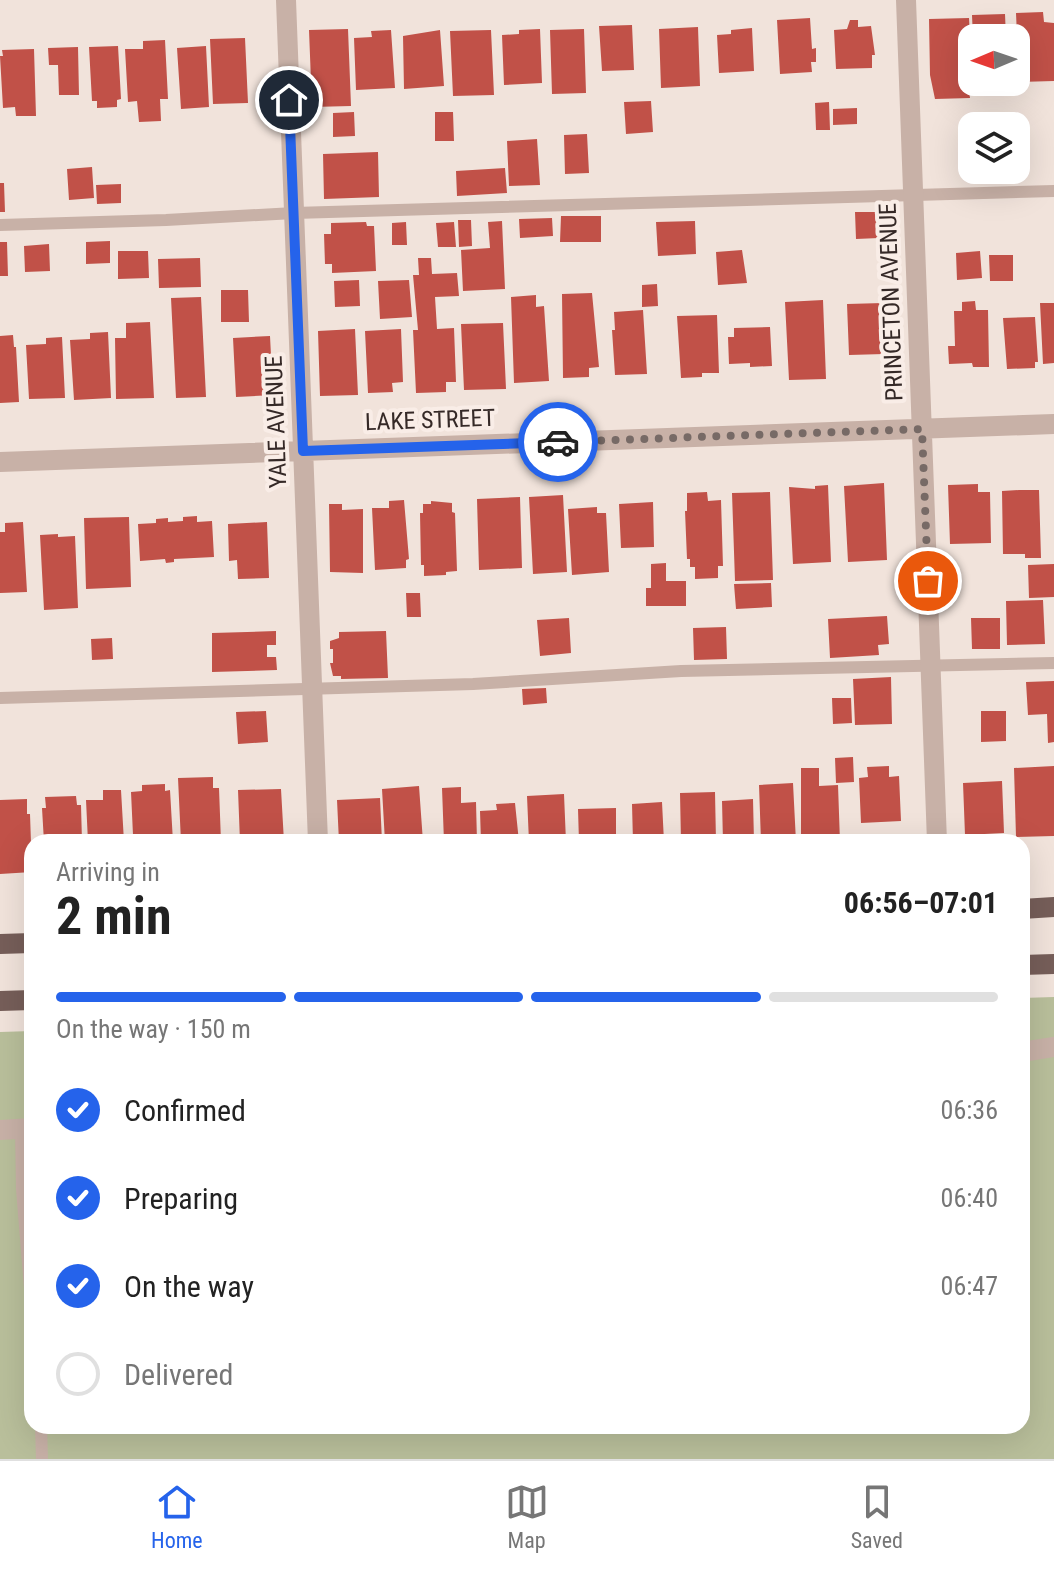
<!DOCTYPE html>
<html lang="en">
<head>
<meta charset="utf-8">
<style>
	body { margin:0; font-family:"Roboto Condensed",sans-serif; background:#f2f2f2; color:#222; height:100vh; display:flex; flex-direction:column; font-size:30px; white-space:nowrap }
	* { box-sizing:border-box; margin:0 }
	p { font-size:26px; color:#767676 }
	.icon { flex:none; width:44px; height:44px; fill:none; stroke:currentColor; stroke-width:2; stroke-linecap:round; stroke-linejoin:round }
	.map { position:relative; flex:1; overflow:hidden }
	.details { position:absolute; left:24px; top:834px; width:1006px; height:600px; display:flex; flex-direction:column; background:#fff; border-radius:24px; box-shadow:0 8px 32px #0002 }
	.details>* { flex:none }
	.needle { width:52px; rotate:268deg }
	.tools { position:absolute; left:958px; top:24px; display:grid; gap:16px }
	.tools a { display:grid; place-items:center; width:72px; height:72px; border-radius:16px; background:#fff; box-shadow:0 8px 32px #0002; font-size:40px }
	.pin { position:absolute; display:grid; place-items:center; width:68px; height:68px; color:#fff; margin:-34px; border:4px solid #fff; border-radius:50%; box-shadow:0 2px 8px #0007 }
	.courier { position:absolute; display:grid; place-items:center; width:80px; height:80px; margin:-40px; border:6px solid #2563eb; border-radius:50%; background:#fff; color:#222; box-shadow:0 2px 10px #0007 }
	.summary em { font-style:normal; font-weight:700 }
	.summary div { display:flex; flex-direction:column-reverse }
	.summary { display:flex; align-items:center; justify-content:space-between; height:136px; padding:0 32px }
	h1 { font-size:52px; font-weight:700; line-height:60px }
	.bar { display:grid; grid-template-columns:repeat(4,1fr); gap:12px 8px; align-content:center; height:96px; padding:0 32px }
	.bar i { height:10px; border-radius:6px; background:#e0e0e0 }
	.bar .selected { background:#2563eb }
	.bar p { grid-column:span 4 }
	ol { padding:0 32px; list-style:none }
	li { display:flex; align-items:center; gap:24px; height:88px }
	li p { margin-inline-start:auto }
	li .icon { padding:8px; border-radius:50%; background:#2563eb; color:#fff; stroke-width:4 }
	li:last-child { color:#767676 }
	li i { width:44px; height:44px; border:4px solid #e0e0e0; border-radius:50% }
	.dock { display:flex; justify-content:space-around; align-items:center; height:112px; border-top:2px solid #e0e0e0; background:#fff; font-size:22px; color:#767676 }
	.dock a { display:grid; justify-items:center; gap:4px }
	.dock .selected { color:#2563eb }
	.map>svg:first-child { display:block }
</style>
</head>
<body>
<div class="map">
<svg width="1054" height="1459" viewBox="0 0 1054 1459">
	<rect width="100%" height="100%" fill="#f1e3db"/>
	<!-- green -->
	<path fill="#b9bf9b" d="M1054,997V1459H0V1032L32,1031V1426H1022V998Z"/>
	<!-- building -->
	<path fill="#c15148" d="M1043,12L1044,22L1054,23V81L1019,82L1016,13Z
		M1005,14L1006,38H973L972,15Z
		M810,18L812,49L816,48V62H811L812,72L780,74L777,20Z
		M969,18L973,91H969L970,98L935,99L930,75L929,19Z
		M850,20H858V27L871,26L875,55H872V68L836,69L834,30L847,29Z
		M632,25L634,70L602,71L599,26Z
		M698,27L700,86L661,88L659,29Z
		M752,28L754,71L719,73L717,35L731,34V30Z
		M348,29L351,106L312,107L309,30Z
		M540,29L542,83L504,85L502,35L519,34V30Z
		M584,29L586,93L552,94L550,30Z
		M391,30L395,88L356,90L354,38L372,37L371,31Z
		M440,30L444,86L404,89L403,36Z
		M491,30L494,95L453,96L450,31Z
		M245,38L248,103L213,104L210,39Z
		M165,40L168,99H160L161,121L139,122L137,101L128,102L125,49H143V41Z
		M118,46L121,99L117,100V107L97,108V101H92L89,47Z
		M206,46L209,107L181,109L177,48Z
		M78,47L79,95H59L58,65H49L48,48Z
		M34,49L36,116H16L15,107L3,108L0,56H3L2,50Z
		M651,101L653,132L626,134L624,102Z
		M829,102L830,130H816L815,103Z
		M857,108V124L833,125V109Z
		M354,112L355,136L333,137V113Z
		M435,112H453L454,141H435Z
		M587,134L589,173L565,174L564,135Z
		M537,139L540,185L509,186L507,141Z
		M378,152L379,197L324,199L323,154Z
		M92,167L94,198L69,200L67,169Z
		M505,168L507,193L457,196L456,171Z
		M0,183H4L5,212H0Z
		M121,184V203L97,204L96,185Z
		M855,212H879V238L856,239Z
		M561,216H601V242H560Z
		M552,218L553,236L520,238L519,219Z
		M458,220H471L472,246L459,247Z
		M502,221L505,289L463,291L461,250L490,248L488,222Z
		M695,221L696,254L658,256L656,222Z
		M366,222L367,226H374L376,271L332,273V264H325L324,234H331V223Z
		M406,222L407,245H392V223Z
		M454,222L456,247H438L436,223Z
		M110,241V263L86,264V242Z
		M0,242H7L8,276H0Z
		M49,244L50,271L25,272L24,246Z
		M742,250L747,283L718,285L716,252Z
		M118,251H148L149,278L118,279Z
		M980,251L982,278L957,280L956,253Z
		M989,255H1013V281H990Z
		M200,258L201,287L159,288L158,259Z
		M418,258H431L432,274L457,273L459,296L435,297L437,329L454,328L456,382H446V392L416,393L413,330H418L413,275H419Z
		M359,280L360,306L335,307L334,281Z
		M409,280L412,317L380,319L378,281Z
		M657,284L658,306L642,307V285Z
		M221,290H248L249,322H221Z
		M592,293L599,367L589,368V377L563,378L562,294Z
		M536,295V307L544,306L549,381L514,383L511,297Z
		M201,297L206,397L176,398L171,298Z
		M823,300L826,379L789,380L785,302Z
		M975,301L976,310H988L989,367H973L972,363L949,364L948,346H955L954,311H962V302Z
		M883,303L884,354L849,355L847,304Z
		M1040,303H1054V363L1043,364Z
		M643,310L647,374L615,375L612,330H615L614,312Z
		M717,315L719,373H702V377L681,378L677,316Z
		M1035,317L1038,362H1035V368L1007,369L1003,318Z
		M150,322L154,398L116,399L115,338H126V323Z
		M503,323L506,389L464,390L461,324Z
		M770,327L772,366L750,367V363L729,364L728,337H734V328Z
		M355,329L358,395L320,396L318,331Z
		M401,329L403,382L392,383L393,392L368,393L365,331Z
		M108,332L111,398L74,400L70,340L90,339V333Z
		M13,335L14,347H16L19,402L0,403V336Z
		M270,336L273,395L236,397L233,338Z
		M62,337L65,398L29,399L26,345L46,344V338Z
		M884,483L887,560L848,562L844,486Z
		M978,484V492H990L991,543L950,544L948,485Z
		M828,485L831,562L793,564L789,487L815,489V486Z
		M1019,490H1039L1041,558H1025V554H1003L1002,491Z
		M707,492L708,501L721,500L723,566H718V578L695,579V567H690V559H687L685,511H687V493Z
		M770,492L773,580L735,581L732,493Z
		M563,495L567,572L533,574L529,497Z
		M520,497L522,568L479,570L477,499Z
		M404,500L409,559L406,560V568L375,570L372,508H389V501Z
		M431,501L452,503V512L455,513L457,571L446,572V575L424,576V565H421L420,513H423V504H431Z
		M653,502L654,547L621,548L619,504Z
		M329,504H342V510L363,509V573L330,572Z
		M597,507V513H606L609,572L572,575L568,509Z
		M197,516V522L212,521L214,557L174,559V562L166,563L165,559L140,561L138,524L156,523V519L168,518V522L183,521V517Z
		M129,517L131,587L86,589L84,518Z
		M23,522L27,592L0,593V532H5V523Z
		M267,522L269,578L238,579L237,560L229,561L228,524Z
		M58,534V537L75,536L78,608L44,610L40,535Z
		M666,563V581H686V606H646V588H651V564Z
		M1054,564V597L1029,598L1028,565Z
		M771,583L772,607L736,609L734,584Z
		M406,593H420L421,617H407Z
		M1043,600L1045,644L1007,645L1006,601Z
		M887,616L889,644L878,645L879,655L830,658L828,619Z
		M569,618L571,653L540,656L537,620Z
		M971,618H1000V649H972Z
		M726,627L727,659L694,660L693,628Z
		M276,631V645H267V657H276L277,670L212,672V633Z
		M386,631L388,678L341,679V676H333L330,663H333V649H330V641L339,638V632Z
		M112,638L113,659L92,660L91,639Z
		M891,677L892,724L855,725L853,679Z
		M1054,681V742L1048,743L1047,714L1028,715L1026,682Z
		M546,688L547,703L523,705L522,689Z
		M832,698H851L852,723L833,724Z
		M266,711L268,742L238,744L236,712Z
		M981,711H1006V741L981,742Z
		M853,757L854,782L836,783L835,758Z
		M889,766V777L899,776L901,821L861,823L859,778L868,777L867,767Z
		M1054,766V836L1016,837L1014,768Z
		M801,768H819V786L838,785L840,842H801Z
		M213,777V788H219L221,842H181L178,778Z
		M1002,781L1004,833L965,835L963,783Z
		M793,783L796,842H761L759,785Z
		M165,784V791L170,790L173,842H139V835H133L131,792L142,791V785Z
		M419,786L423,842H385L382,789Z
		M461,787V803L476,802L477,842H444L442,788Z
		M281,789L284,842H240L238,790Z
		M103,790H121L124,842H88L86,800H103Z
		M715,792L716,842H681L680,793Z
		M564,794L566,842H529L527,796Z
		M76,796L77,805H81L82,842H44L42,808H46L45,797Z
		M380,798L382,842H339L337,800Z
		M27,799V814H30L32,872L0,874V800Z
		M753,799L754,842H723L722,801Z
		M662,802L664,842H633L632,804Z
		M515,803L519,842H481L480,811L497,810L496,804Z
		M616,808V842H579L578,809Z"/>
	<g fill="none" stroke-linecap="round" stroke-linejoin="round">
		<!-- service -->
		<path stroke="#c8b1a7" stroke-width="12" d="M0,225L166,220L294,213L1054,191
			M0,698L473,684L681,671L1054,663
			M21,1129L22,1189L32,1313
			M41,1426L42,1459"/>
		<!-- minor -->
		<path stroke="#c8b1a7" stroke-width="20" d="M286,0L318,842
			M906,0L937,842
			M0,462L1054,424
			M1022,1052L1054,1047
			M0,1130L32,1128"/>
		<!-- primary -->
		<path stroke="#765e59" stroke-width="20" d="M1022,909L1054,907
			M0,944L32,943
			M1022,965L1054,964
			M0,1001L32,1000"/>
	</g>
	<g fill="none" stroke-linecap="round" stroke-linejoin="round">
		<!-- done -->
		<path stroke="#776a66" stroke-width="8" stroke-dasharray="0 14.4" d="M558,442L922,429L928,581"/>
		<!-- route -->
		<path stroke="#2563eb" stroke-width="10" d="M289,100L303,451L558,442"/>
	</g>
	<g text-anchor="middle" stroke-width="8" stroke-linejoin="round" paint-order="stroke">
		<!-- street labels -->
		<g font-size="24" fill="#352927" stroke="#f9ede7">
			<text transform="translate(891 302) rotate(-92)" y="8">PRINCETON AVENUE</text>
			<text transform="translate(430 420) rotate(-2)" y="8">LAKE STREET</text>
			<text transform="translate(276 422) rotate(-92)" y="8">YALE AVENUE</text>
		</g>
	</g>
</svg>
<div class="tools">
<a><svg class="needle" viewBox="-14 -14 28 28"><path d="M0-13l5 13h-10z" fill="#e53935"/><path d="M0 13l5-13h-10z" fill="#767676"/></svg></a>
<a><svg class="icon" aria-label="layers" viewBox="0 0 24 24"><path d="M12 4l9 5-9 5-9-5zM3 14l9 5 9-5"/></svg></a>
</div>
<div class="pin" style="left:928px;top:581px;background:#ea580c"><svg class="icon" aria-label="bag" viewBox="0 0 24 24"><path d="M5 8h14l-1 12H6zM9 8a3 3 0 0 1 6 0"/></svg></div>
<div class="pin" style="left:289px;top:100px;background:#1f2937"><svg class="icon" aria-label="home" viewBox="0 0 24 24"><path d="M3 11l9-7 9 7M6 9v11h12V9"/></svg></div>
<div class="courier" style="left:558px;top:442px"><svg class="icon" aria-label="car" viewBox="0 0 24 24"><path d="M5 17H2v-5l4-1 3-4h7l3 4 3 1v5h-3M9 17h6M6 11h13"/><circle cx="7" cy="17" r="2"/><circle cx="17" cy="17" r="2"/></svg></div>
<section class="details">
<div class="summary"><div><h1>2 min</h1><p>Arriving in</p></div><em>06:56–07:01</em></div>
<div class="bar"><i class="selected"></i><i class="selected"></i><i class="selected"></i><i></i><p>On the way · 150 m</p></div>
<ol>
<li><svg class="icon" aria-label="check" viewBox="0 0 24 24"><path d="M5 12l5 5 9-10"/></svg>Confirmed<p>06:36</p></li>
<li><svg class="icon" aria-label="check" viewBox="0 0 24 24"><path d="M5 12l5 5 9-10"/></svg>Preparing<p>06:40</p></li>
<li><svg class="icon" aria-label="check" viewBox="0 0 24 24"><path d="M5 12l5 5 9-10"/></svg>On the way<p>06:47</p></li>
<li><i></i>Delivered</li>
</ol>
</section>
</div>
<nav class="dock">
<a class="selected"><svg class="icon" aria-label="home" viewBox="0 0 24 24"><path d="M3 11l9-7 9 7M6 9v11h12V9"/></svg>Home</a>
<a><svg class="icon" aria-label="map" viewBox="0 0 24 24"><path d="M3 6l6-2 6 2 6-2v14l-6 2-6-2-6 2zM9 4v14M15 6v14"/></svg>Map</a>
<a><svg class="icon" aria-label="saved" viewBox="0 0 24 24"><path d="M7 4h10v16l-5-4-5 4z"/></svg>Saved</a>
</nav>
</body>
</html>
